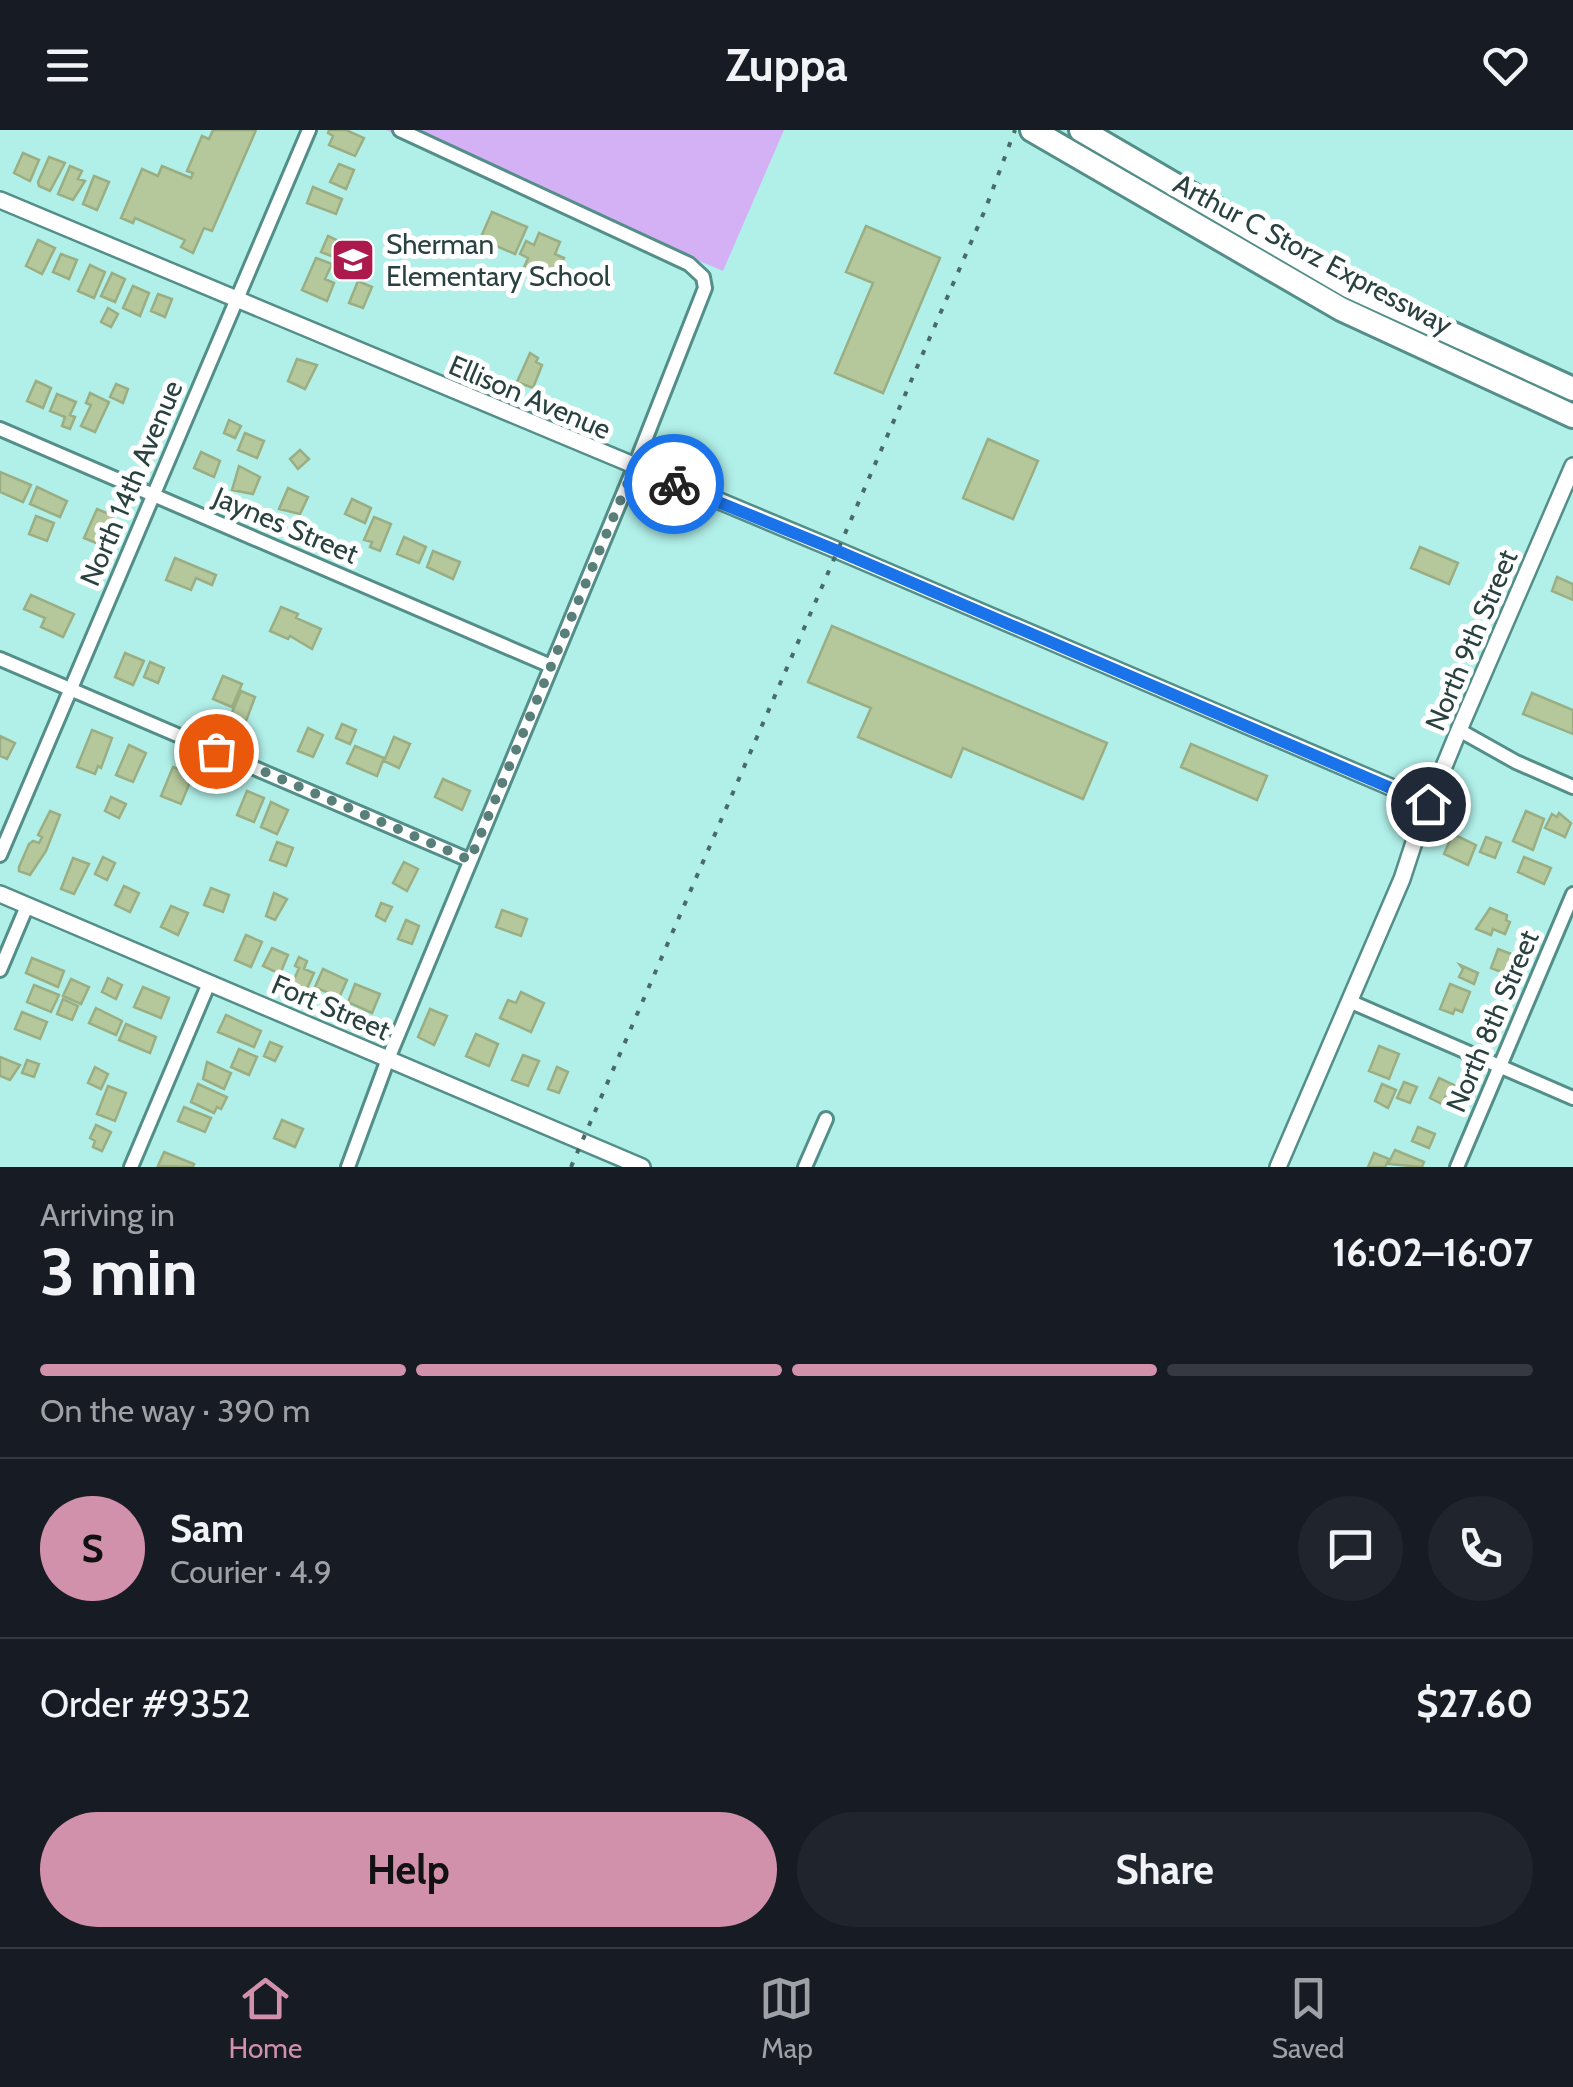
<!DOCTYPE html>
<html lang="en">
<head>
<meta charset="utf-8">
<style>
	body { margin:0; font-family:Cabin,sans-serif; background:#20242c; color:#f1f3f6; height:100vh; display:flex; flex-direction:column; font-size:38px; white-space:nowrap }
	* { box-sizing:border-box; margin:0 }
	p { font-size:32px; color:#9ea1a6 }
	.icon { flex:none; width:55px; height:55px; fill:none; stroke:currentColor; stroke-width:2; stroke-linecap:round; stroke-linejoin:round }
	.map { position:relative; height:1037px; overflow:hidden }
	.sheet { display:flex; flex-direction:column; background:#171b24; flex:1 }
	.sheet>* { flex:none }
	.pin { position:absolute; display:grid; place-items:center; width:85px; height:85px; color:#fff; margin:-42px; border:5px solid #fff; border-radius:50%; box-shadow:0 2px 10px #0007 }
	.courier { position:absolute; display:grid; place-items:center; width:100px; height:100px; margin:-50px; border:8px solid #1a73e8; border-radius:50%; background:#fff; color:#222; box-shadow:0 2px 12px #0007 }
	.overview em { font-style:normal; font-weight:700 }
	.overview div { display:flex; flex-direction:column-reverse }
	.overview { display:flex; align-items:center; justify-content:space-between; height:170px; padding:0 40px }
	h1 { font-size:65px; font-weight:700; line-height:75px }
	.bar { display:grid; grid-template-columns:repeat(4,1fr); gap:15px 10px; align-content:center; height:120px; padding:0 40px }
	.bar i { height:12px; border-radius:8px; background:#363941 }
	.bar .current { background:#d291aa }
	.bar p { grid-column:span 4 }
	.line { display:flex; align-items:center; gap:25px; padding:0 40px; border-top:2px solid #363941 }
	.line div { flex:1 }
	.round { display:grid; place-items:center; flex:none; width:105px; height:105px; border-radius:52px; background:#20242c }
	.primary-button { display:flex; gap:20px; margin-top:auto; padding:20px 40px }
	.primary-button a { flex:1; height:115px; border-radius:60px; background:#d291aa; color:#111; font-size:40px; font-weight:700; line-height:115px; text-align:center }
	.primary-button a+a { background:#20242c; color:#f1f3f6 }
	header { display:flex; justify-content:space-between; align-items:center; height:130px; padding:0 40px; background:#171b24; font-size:45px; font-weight:700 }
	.dock { display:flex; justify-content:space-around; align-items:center; height:140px; border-top:2px solid #363941; background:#171b24; font-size:28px; color:#9ea1a6 }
	.dock a { display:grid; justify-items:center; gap:5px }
	.dock .current { color:#d291aa }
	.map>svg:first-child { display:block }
</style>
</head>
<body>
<header><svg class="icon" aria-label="menu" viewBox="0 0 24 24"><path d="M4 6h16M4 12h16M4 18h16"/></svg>Zuppa<svg class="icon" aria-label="heart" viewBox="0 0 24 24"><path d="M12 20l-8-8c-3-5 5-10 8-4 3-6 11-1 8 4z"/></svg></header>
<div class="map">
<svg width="1573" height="1037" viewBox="0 0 1573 1037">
	<rect width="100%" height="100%" fill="#b1f0e9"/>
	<!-- green -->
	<path fill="#d3b1f4" d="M386,0H784L723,141Z"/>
	<!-- building -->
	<path fill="#b4c89c" stroke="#9bae83" stroke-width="2.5" d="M213,0H256L212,101L204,98L193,123L181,117L185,110L135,88L133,93L121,88L142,39L158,46L162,36L191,48L193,43L187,41L202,6L209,9Z
		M329,0H346L364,8L355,26L329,15L333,6L328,3Z
		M23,23L39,30L30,51L14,43Z
		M49,27L65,33L50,61L39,56L38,52Z
		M339,34L354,40L346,59L330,52Z
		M70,36L82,41L78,49L85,51L73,70L58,64Z
		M94,46L109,52L97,80L83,74Z
		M313,57L342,69L336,84L307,73Z
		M492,82L527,97L515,124L480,109Z
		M866,96L940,128L883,263L835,243L873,153L846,142Z
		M539,103L560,112L555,124L564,128L557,143L548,139L543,151L522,142L528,128L520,124L526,111L534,115Z
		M328,106L343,113L336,128L321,122Z
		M38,110L55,118L42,144L26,136Z
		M61,124L77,130L69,149L53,142Z
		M316,128L332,134L325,149L334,153L327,171L302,160Z
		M90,135L105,142L94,168L78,161Z
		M112,143L125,149L115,172L101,166Z
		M358,151L372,157L363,178L349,173Z
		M133,156L149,163L140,186L123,178Z
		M158,164L172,169L165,187L151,181Z
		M108,178L118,184L111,197L101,192Z
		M530,223L538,228L536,232L542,235L533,258L517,252Z
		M297,229L317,235L305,259L288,251Z
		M36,251L51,258L43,278L27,271Z
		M116,254L128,259L123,273L110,267Z
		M90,263L109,272L95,302L81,296L91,275L86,273Z
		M57,264L76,272L70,285L75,287L70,299L62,296L65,287L50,281Z
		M229,290L241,296L235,308L224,303Z
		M245,303L264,311L257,328L238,320Z
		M988,309L1038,331L1013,389L963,368Z
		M300,320L309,329L298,339L290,329Z
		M201,322L220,331L214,347L194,338Z
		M239,336L260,347L253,364L232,360Z
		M0,342L31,355L23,372L0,362Z
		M37,357L67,371L60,387L30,374Z
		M288,358L308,367L300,384L279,379Z
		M352,369L371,378L365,393L345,384Z
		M97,379L114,386L101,415L84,408Z
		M36,386L54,393L47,411L29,404Z
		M374,387L391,394L380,421L370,417L372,412L364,410Z
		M404,407L426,417L419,433L397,424Z
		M1420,417L1458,433L1449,454L1411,438Z
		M433,421L460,432L453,449L427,437Z
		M175,428L216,445L212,455L196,448L191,460L166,450Z
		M1557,447L1573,454V470L1552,461Z
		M31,465L74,484L63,507L41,497L45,488L24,479Z
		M281,477L298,484L296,488L321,499L312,519L290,506L288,509L270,501Z
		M832,496L1107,613L1083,669L963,618L951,647L858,607L871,578L808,552Z
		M125,523L144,531L133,555L115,547Z
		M150,532L164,538L158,553L144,547Z
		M223,546L242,554L232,577L213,569Z
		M241,561L255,567L243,599L228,592Z
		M1532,563L1573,580V604L1523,584Z
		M342,594L356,600L350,614L336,608Z
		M308,598L323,605L313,627L298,621Z
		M92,600L112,608L101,638L98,636L95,644L77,637Z
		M0,606L15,613L7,629L0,626Z
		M394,607L410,614L399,638L384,631Z
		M1191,614L1267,646L1257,670L1181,637Z
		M129,615L146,623L133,652L116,645Z
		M355,616L384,628L377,646L347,633Z
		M173,637L193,645L181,674L161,666Z
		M443,649L470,661L462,680L435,667Z
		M247,661L264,668L254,692L237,685Z
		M111,667L126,674L119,688L105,681Z
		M271,672L288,680L277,704L261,697Z
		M50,681L60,685L46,721L30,745L19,741V737L29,714L33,711L39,713L42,707L38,705Z
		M1526,681L1544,689L1533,720L1513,711Z
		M1559,683L1571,693L1565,707L1545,698L1552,684L1557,687Z
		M1453,704L1476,715L1468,735L1444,724Z
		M1486,707L1501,713L1495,728L1480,722Z
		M277,712L293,718L286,736L270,730Z
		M103,727L115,733L107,750L95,744Z
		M1524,727L1551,738L1544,754L1518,742Z
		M73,728L89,734L74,764L61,759Z
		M404,732L418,739L407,761L393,753Z
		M124,756L139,763L130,782L115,775Z
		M211,758L229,765L223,782L204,775Z
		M274,763L287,769L275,790L266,786Z
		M381,773L392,777L385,791L376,786Z
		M171,776L188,783L178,805L161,797Z
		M1490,778L1507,785L1506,790L1510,792L1505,804L1493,799L1491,805L1476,799Z
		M502,780L527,789L521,806L496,797Z
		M406,790L419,796L412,814L398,809Z
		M246,805L262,812L251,837L235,830Z
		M272,818L288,825L280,844L263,836Z
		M1498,819L1514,825L1506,844L1491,838Z
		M299,827L307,831L304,839L314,843L305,863L291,857L299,838L295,836Z
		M32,828L64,841L58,857L26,843Z
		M1460,835L1478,843L1474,854L1459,847L1463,839Z
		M323,839L347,850L339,868L315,857Z
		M108,848L122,855L116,869L102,862Z
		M71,849L89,857L81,874L63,866Z
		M355,854L380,864L372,883L348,872Z
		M1450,854L1470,862L1462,882L1455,879L1453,884L1440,879Z
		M34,855L59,865L51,882L27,872Z
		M143,857L169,868L161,888L134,877Z
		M521,862L544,873L531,902L500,888L508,870L516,873Z
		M63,869L78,876L72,890L57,884Z
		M96,878L122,891L116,905L89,893Z
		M430,879L447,886L434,915L418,907Z
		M22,882L47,892L40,909L15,899Z
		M226,885L261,901L254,917L218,902Z
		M126,894L156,907L150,923L119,910Z
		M476,904L498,914L489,936L466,926Z
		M270,912L282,917L275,931L264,926Z
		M1379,916L1399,924L1389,949L1369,941Z
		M239,919L257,927L249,945L231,937Z
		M523,925L539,931L528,956L512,950Z
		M0,927L20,935L10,950L0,946Z
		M27,930L39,934L34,947L22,943Z
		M207,932L231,943L224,959L203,949Z
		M95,937L108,944L101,959L88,953Z
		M557,937L568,942L559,963L548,959Z
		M1439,948L1460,958L1455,971L1445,967L1442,974L1430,968Z
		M1404,952L1417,957L1410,973L1397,968Z
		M198,954L227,967L221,979L217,977L214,983L191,972Z
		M1382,954L1396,960L1388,978L1375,971Z
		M108,956L126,963L115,991L97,984Z
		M184,977L211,988L205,1002L178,991Z
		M282,990L303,999L295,1017L274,1008Z
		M96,995L111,1002L102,1021L93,1017L95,1011L90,1008Z
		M1418,997L1435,1004L1429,1018L1412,1011Z
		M1395,1020L1424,1032L1422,1037L1388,1034Z
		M164,1022L194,1034L193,1037L158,1036Z
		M1374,1023L1389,1029L1385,1037H1368Z"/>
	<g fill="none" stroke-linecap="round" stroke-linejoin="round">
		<defs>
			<path id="minor" d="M0,299L551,536
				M0,529L469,730
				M1459,600L1516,632L1573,657
				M0,725L309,0
				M0,840L27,776
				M1349,871L1573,968
				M131,1037L209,853
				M348,1037L388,929L634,338L705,158L703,147L689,134L400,0
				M805,1037L826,989
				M1457,1037L1573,764"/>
			<path id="tertiary" d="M0,70L839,421L1428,673
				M0,764L642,1037
				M1278,1037L1402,749L1419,697L1459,600L1573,336"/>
			<path id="trunk" d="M1032,0L1341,179L1573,286
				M1081,0L1350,157L1573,259"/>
		</defs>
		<!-- minor casing -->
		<use href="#minor" stroke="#538e88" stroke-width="18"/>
		<!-- tertiary casing -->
		<use href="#tertiary" stroke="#538e88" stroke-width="20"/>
		<!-- trunk casing -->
		<use href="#trunk" stroke="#538e88" stroke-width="28"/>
		<!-- minor -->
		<use href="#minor" stroke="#fff" stroke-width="12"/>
		<!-- tertiary -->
		<use href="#tertiary" stroke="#fff" stroke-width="15"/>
		<!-- trunk -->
		<use href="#trunk" stroke="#fff" stroke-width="22"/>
		<!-- rail -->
		<path stroke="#496b68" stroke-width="4" stroke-dasharray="5 10" stroke-linecap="butt" d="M571,1037L985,80L1015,0"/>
	</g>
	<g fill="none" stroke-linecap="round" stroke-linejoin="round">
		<!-- done -->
		<path stroke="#597f7b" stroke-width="10" stroke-dasharray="0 18" d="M216,621L470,730L634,338L674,354"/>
		<!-- route -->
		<path stroke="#1a73e8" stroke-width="12" d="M674,354L838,421L1428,674"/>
	</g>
	<!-- icons -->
	<defs>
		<symbol id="school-square" viewBox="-11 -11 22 22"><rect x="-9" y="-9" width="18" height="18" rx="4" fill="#ab194d" stroke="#fff"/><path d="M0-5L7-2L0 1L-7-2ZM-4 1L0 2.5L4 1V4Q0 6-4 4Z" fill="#fff"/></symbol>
	</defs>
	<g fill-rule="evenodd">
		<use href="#school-square" x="328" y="105" width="50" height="50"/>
	</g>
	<g text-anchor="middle" stroke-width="10" stroke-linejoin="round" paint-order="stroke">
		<!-- poi labels -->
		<g font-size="28" fill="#294240" stroke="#fff" text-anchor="start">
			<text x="386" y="124">Sherman<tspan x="386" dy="32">Elementary School</tspan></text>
		</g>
		<!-- street labels -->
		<g font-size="28" fill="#294240" stroke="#fff">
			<text transform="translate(1313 124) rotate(28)" y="10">Arthur C Storz Expressway</text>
			<text transform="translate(530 267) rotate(23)" y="10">Ellison Avenue</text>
			<text transform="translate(131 353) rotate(-67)" y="10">North 14th Avenue</text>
			<text transform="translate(286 395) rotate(23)" y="10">Jaynes Street</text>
			<text transform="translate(1471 510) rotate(-67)" y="10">North 9th Street</text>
			<text transform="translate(331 877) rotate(23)" y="10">Fort Street</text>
			<text transform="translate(1492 891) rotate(-67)" y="10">North 8th Street</text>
		</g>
	</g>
</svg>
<div class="pin" style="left:216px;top:621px;background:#ea580c"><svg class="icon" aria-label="bag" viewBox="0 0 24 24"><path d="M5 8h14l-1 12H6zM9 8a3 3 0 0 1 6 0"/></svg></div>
<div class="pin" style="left:1428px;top:674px;background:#1f2937"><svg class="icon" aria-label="home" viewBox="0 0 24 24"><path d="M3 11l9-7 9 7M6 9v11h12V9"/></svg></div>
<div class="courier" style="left:674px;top:354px"><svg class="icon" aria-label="bike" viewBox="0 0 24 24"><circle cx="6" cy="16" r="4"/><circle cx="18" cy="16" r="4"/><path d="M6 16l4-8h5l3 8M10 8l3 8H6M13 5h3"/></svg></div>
</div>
<section class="sheet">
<div class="overview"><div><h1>3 min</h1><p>Arriving in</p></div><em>16:02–16:07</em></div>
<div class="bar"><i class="current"></i><i class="current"></i><i class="current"></i><i></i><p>On the way · 390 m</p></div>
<div class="line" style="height:180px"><b class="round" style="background:#d291aa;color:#111">S</b><div><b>Sam</b><p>Courier · 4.9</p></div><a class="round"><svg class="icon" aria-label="chat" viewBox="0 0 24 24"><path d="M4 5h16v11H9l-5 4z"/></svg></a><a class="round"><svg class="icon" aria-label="phone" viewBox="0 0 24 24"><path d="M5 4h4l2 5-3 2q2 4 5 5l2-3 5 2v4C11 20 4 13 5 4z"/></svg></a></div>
<div class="line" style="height:130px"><div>Order #9352</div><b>$27.60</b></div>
<div class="primary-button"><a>Help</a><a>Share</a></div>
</section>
<nav class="dock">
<a class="current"><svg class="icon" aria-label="home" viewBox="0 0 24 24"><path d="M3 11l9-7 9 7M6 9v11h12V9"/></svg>Home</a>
<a><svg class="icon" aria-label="map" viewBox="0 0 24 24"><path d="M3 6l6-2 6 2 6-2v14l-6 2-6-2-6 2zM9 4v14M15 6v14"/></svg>Map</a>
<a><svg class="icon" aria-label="saved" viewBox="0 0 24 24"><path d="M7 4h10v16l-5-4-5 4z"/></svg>Saved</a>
</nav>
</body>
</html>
